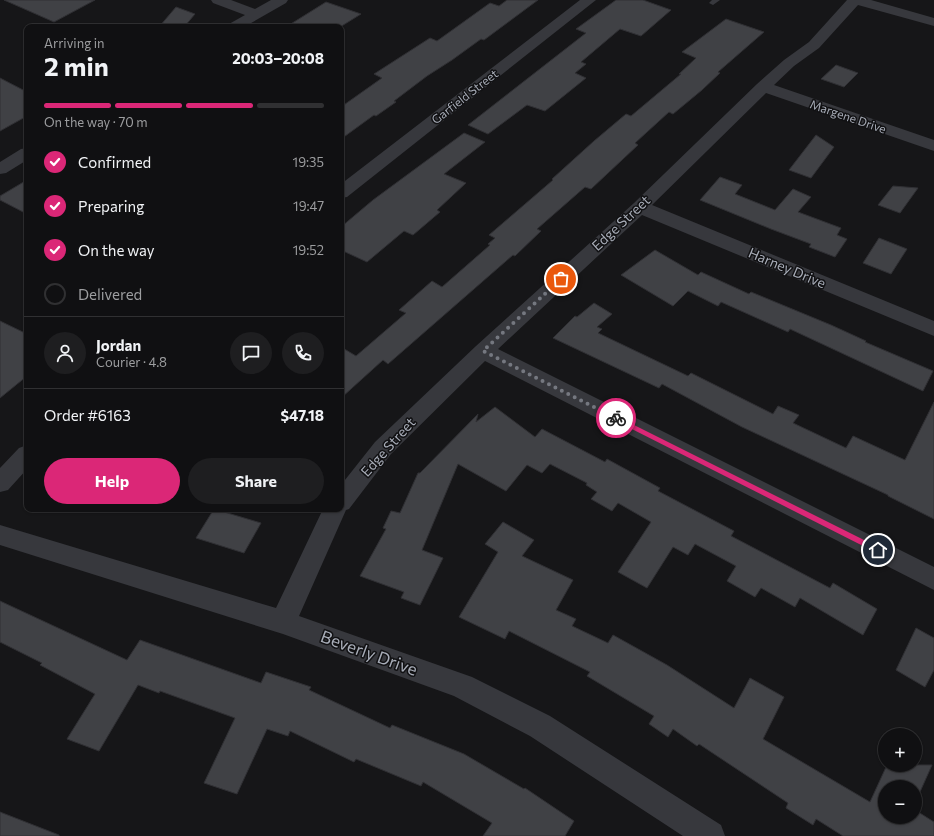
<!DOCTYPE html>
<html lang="en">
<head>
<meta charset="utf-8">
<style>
	body { margin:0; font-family:Commissioner,sans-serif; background:#1e1e20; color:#f1f3f6; height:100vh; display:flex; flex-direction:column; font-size:15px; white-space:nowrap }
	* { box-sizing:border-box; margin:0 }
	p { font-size:13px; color:#9c9d9f }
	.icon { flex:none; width:22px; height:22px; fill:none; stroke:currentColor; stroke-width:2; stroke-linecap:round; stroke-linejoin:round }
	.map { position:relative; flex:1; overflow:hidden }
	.side { position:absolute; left:24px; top:24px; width:320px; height:488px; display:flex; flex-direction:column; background:#101012; border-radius:8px; box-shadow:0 1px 3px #0004,0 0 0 1px #303032 }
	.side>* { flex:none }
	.tools { position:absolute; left:878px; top:728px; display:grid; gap:8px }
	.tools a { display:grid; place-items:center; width:44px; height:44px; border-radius:50%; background:#101012; box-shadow:0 1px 3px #0004,0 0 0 1px #303032; font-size:20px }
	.pin { position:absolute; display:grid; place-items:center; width:34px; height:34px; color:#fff; margin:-17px; border:2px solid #fff; border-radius:50%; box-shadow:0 1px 4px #0007 }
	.courier { position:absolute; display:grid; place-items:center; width:40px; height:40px; margin:-20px; border:3px solid #db2777; border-radius:50%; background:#fff; color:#222; box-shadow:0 1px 5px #0007 }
	.head em { font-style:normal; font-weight:700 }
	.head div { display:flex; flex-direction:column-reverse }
	.head { display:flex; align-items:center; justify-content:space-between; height:68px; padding:0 20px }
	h1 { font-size:26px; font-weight:700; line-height:30px }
	.bar { display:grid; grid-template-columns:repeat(4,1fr); gap:6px 4px; align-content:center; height:48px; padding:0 20px }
	.bar i { height:5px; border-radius:3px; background:#303032 }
	.bar .active { background:#db2777 }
	.bar p { grid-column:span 4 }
	.line { display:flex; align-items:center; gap:10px; padding:0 20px; border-top:1px solid #303032 }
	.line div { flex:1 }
	.round { display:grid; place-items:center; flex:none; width:42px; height:42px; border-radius:21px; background:#1e1e20 }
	ol { padding:0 20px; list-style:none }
	li { display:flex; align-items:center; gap:12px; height:44px }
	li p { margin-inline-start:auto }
	li .icon { padding:4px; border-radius:50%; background:#db2777; color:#fff; stroke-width:4 }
	li:last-child { color:#9c9d9f }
	li i { width:22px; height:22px; border:2px solid #303032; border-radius:50% }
	.primary-button { display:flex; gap:8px; margin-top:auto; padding:8px 20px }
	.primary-button a { flex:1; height:46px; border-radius:24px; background:#db2777; color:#fff; font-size:16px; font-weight:700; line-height:46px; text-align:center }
	.primary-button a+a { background:#1e1e20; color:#f1f3f6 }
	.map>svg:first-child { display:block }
</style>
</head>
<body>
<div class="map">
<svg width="934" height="836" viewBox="0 0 934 836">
	<rect width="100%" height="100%" fill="#161618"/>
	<!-- building -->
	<path fill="#404145" stroke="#303034" d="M4,0H95L54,22Z
		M507,0H538L484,40L481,39L452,60L427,76L394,101L396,102L376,116L374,115L341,139V107L382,78L374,74L430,38L437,41L490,3L499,6Z
		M616,0H643L671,10L641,36L620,29L581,62L586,64L575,73L586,78L545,111L527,105L488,134L468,125L586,33L576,29Z
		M326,2L361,14L340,27H286Z
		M176,7L195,14L184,27H159Z
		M726,19L764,32L718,72L720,73L702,90L673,114L669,112L635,143L638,145L591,189L585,187L537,229L541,231L515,256L513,255L388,364L383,360L341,398V347L356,356L406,313L399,310L432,281L442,287L490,245L488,244L495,238L489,235L553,180L552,179L594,141L626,114L631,116L681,74H679L696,58L682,52Z
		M836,65L858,73L844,87L821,79Z
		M0,78L27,92V116L0,131Z
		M464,133L485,142L444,174L466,183L437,210L440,212L413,235L404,231L367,262L341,250V227L373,200Z
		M816,135L834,147L811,178L789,170Z
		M720,177L742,185L735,194L775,210L793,189L811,197L798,212L841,228L837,235L847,239L835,257L809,247L811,244L771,229L700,200Z
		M27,180V214L0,200V196Z
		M893,186L918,188L900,213L878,205Z
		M879,238L907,249L891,274L863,263Z
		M655,250L698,275L701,272L749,294L751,292L831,325L866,341L865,342L933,371L923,391L790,329L788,332L721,302L718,306L688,291L673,306L621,275Z
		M594,303L612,314L597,327L602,329L598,333L688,376L691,373L773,414L778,406L799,415L793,423L846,448L853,436L905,460L934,402V519L888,496V495L742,427L662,384L659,388L553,338L575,316L577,317Z
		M0,321L27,334V376L0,398Z
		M495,407L535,437L542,429L605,462L607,459L660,488L658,491L734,531L731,536L830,588L833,583L877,609L863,635L800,598L795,607L761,588L755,597L727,581L736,566L695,544L688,555L673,547L647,588L618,572L651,522L618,503L612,511L591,499L597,492L586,485L587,483L550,464L542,473L527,465L506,491L458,464L422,550L443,558L420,605L401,598L404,592L360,576L386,529L383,528L391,511L400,513L418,473H420L478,414L476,422Z
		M214,509L261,523L244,553L196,538Z
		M503,522L534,540L522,556L573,580L556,610L576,619L572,626L608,643L613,635L667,665L734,708L750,678L784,697L763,739L870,802L887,765H932L915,803V787H885V817H915V810L934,822V836H843L816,819L813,825L786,808L788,803L699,744L697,746L673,729L668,737L649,724L654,716L587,676L590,672L509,631L505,639L459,617L498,552L485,544Z
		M0,601L127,660L140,640L261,683L266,672L311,687L309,690L390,728L392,725L464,754L524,789L525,788L574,821L565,836H483L492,823L423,782L421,786L356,759L354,762L290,731L288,736L267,729L237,794L204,783L235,718L160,691L159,693L138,685L99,751L67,739L95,694L40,665L42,663L0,642Z
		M916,628L934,638V670L925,687L896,670Z
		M0,812L59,835V836H0Z"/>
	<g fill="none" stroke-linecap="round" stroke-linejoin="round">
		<!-- service -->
		<path fill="#37383d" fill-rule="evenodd" d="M712,0H720L713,5L709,3Z"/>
		<!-- minor -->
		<path fill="#37383d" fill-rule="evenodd" d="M211,0H231L255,9L271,0H288L286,3L244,27H227L229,24L245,15L213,3Z
			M580,0H596L347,197L341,198V184Z
			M847,0H871L934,18V26L858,5L819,48L794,66L774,85L934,140V151L766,93L652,205L934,321V336L642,215L498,349L934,567V590L485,361L391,454L349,509L346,510L299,616L472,677L550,716L721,825L725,836H683L530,736L454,696L283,634L0,545V525L276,608L323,509H341V485L375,442L476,346L634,203L757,84L784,60L809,42Z
			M27,148V160L6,173L0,174V162L21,149Z
			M27,445V469L8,490L0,492V468L19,448Z"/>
	</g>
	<!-- route -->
	<path fill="#db2777" d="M616,416L880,548V552H875L614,420V417Z"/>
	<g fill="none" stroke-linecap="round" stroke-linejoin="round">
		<!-- done -->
		<path stroke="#757880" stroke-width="4" stroke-dasharray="0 7.2" d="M561,279L483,351L616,418"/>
	</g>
	<g text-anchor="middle" stroke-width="3" stroke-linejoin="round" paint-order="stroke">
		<!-- far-street labels -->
		<g font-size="12" fill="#a8adb8" stroke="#111113">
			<text transform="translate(465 97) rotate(-38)" y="4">Garfield Street</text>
			<text transform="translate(848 117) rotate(19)" y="4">Margene Drive</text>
		</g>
		<!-- street labels -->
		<g font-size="14" fill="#a8adb8" stroke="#111113">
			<text transform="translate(621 223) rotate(-43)" y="5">Edge Street</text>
			<text transform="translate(787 268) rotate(23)" y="5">Harney Drive</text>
			<text transform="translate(388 447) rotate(-48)" y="5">Edge Street</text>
		</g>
		<!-- near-street labels -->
		<g font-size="17" fill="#a8adb8" stroke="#111113">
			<text transform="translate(369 653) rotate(20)" y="6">Beverly Drive</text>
		</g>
	</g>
</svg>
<div class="tools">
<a>+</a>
<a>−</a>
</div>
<div class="pin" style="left:561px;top:279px;background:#ea580c"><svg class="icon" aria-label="bag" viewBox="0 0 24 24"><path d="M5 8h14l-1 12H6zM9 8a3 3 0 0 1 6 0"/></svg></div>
<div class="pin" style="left:878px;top:550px;background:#1f2937"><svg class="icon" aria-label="home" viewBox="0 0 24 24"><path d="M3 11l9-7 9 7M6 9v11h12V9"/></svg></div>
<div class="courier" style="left:616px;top:418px"><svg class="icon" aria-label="bike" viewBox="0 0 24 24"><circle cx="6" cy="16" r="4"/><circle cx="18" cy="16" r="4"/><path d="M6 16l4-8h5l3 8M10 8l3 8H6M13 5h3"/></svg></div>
<section class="side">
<div class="head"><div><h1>2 min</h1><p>Arriving in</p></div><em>20:03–20:08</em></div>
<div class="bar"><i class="active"></i><i class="active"></i><i class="active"></i><i></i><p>On the way · 70 m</p></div>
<ol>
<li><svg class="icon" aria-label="check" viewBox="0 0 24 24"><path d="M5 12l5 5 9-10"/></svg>Confirmed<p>19:35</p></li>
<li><svg class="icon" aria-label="check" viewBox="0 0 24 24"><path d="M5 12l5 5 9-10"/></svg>Preparing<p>19:47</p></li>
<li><svg class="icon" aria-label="check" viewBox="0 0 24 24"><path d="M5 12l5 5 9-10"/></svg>On the way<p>19:52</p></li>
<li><i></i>Delivered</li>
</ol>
<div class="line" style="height:72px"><a class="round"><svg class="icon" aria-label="person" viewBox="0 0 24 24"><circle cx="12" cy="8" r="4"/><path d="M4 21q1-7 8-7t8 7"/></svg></a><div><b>Jordan</b><p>Courier · 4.8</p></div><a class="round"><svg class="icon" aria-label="chat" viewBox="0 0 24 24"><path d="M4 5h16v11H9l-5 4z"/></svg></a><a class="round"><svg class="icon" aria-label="phone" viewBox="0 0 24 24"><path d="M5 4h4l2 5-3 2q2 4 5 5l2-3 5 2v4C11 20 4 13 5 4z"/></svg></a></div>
<div class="line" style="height:52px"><div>Order #6163</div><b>$47.18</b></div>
<div class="primary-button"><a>Help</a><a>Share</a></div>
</section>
</div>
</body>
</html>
